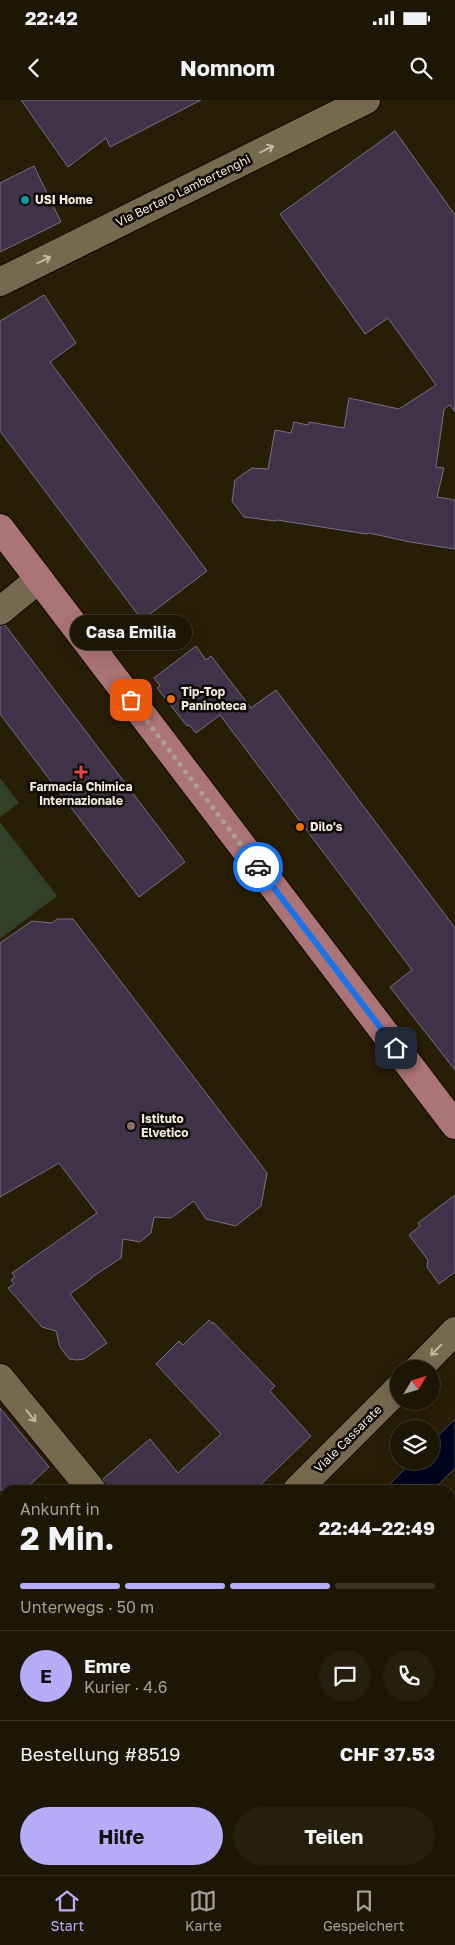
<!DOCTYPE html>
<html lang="de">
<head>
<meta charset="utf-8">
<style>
	body { margin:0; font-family:"Golos Text",sans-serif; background:#261f0e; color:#f1f3f6; height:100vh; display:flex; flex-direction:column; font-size:19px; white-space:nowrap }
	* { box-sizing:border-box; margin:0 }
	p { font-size:16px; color:#a19f9a }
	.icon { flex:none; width:28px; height:28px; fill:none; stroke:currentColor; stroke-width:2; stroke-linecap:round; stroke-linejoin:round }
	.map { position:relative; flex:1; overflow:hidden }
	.details { position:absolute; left:0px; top:1385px; width:455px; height:390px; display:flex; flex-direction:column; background:#1e1604; border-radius:15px 15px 0 0; box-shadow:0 5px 20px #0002,0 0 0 1px #3c3526 }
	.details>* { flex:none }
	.needle { width:32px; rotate:52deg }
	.tools { position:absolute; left:390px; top:1260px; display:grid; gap:10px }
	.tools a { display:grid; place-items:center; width:50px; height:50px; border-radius:50%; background:#1e1604; box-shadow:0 5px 20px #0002,0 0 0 1px #3c3526; font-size:25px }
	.pin { position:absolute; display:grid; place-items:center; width:42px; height:42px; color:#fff; margin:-21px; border-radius:10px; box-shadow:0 2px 8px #0006 }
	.courier { position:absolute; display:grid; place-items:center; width:50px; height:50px; margin:-25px; border:4px solid #1a73e8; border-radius:50%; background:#fff; color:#222; box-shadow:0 1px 6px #0007 }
	.bubble { position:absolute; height:35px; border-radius:18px; background:#1e1604; box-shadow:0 5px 20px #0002,0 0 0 1px #3c3526; font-size:16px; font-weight:700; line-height:35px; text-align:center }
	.overview em { font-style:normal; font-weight:700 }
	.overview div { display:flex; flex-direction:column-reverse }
	.overview { display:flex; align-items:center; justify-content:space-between; height:85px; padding:0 20px }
	h1 { font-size:32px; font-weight:700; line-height:38px }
	.bar { display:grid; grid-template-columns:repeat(4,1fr); gap:8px 5px; align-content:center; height:60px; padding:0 20px }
	.bar i { height:6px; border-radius:4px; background:#3c3526 }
	.bar .active { background:#b6acf8 }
	.bar p { grid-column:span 4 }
	.line { display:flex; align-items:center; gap:12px; padding:0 20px; border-top:1px solid #3c3526 }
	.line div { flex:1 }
	.round { display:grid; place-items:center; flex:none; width:52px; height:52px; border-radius:26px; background:#261f0e }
	.cta { display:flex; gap:10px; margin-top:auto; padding:10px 20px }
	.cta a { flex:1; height:58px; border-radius:30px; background:#b6acf8; color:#111; font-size:20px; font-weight:700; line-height:58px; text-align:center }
	.cta a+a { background:#261f0e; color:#f1f3f6 }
	.status { display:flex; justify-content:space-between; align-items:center; height:35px; padding:0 25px; background:#1e1604; direction:ltr }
	.status svg { height:14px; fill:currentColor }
	header { display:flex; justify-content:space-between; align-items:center; height:65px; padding:0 20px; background:#1e1604; font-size:22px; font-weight:700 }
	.tab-bar { display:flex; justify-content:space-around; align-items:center; height:70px; border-top:1px solid #3c3526; background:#1e1604; font-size:14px; color:#a19f9a }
	.tab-bar a { display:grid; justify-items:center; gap:2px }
	.tab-bar .active { color:#b6acf8 }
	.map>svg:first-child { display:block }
</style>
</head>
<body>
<div class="status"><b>22:42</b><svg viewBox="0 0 49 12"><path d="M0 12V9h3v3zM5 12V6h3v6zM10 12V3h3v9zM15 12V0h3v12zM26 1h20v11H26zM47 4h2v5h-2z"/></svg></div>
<header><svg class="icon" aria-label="back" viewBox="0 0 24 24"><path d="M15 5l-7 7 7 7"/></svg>Nomnom<svg class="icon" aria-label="search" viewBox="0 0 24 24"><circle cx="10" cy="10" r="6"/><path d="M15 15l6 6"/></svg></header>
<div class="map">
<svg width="455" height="1775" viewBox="0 0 455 1775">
	<rect width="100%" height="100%" fill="#281d05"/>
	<!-- green -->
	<path fill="#304128" d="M0,678L19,703L0,717Z
		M0,722L57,796L0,839Z"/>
	<!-- water -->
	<path fill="#00041e" stroke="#494957" d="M455,1319V1368L433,1390H384L413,1361H431V1343Z
		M5,1764V1770H64L60,1775H0V1769Z"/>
	<!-- building -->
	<path fill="#3f3349" stroke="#7b6e88" d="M21,0H201L110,47L106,38L68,67Z
		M395,31L455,115V312L450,305L444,309L436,367L444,368L437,397L455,400V449L410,442L369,433L366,434L277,420L275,421L244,417L232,401L235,380L252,368L268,369L275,330L291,333L294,322L308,325L309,322L344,328L349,298L399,309L436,285L388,218L365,234L280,114Z
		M34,66L61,122L0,152V83Z
		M44,195L76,243L50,262L207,471L142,520L0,331V221Z
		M5,525L185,762L139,797L0,614V526Z
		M196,546L206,560L211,556L251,608L276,590L455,828V970L390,887L412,870L220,615L196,633L189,625L187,626L157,588L160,586L154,578Z
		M57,819H73L267,1073L261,1106L236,1126L206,1119L194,1101L171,1118L154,1117L151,1133L140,1142L123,1139L121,1158L92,1177V1178L70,1194L107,1243L84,1259L77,1260L69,1259L60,1247L56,1231L42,1227L8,1188L14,1184L11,1180L15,1177L12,1173L97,1113L59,1063L0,1097V843L32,821L52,823Z
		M455,1095V1172L439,1184L427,1167L428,1160L409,1135L420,1126L418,1123Z
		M209,1220L212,1224L213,1222L275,1286L270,1291L311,1336L255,1390H107L103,1379L150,1339L178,1373L221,1334L156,1264L179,1241L183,1245Z
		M0,1308L49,1367L24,1390H0Z"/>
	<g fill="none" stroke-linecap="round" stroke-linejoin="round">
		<defs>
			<path id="minor" d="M0,182L366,0
				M0,511L39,479
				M418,1269L455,1231
				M0,1278L92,1390
				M297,1390L399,1288
				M450,1614L455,1616
				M0,1682L5,1677
				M336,1770L345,1775"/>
			<path id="major" d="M0,428L455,1025
				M450,1487L455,1482
				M175,1775L179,1770"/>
		</defs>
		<!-- minor casing -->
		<use href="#minor" stroke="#110700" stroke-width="30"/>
		<!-- major casing -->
		<use href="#major" stroke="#110700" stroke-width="30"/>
		<!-- minor -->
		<use href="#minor" stroke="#76694e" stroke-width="28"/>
		<!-- major -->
		<use href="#major" stroke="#ab7477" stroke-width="28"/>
	</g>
	<!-- one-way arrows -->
	<defs><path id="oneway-shaft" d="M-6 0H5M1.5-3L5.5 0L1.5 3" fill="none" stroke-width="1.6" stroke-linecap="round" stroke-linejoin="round" transform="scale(1.25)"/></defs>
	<g stroke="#c0b6a3">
		<use href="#oneway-shaft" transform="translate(267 49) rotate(-26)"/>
		<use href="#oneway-shaft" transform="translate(44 160) rotate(-26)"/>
		<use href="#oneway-shaft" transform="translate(436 1250) rotate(135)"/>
		<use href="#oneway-shaft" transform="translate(31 1316) rotate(51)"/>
	</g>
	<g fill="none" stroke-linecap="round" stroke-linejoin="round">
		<!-- done -->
		<path stroke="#aba291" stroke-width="5" stroke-dasharray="0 9" d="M131,600L258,767"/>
		<!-- route -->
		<path stroke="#1a73e8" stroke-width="6" d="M258,767L396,948"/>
	</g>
	<!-- markers -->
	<circle fill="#0f9aa8" stroke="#0d0802" stroke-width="2" cx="25" cy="100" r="5"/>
	<g fill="#e8710a" stroke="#0d0802" stroke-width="2">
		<circle cx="171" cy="599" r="5"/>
		<circle cx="300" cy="727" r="5"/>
	</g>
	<path fill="#e0444e" stroke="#0d0802" stroke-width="2" d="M78.5 664.5h5v5h5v5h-5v5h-5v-5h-5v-5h5z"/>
	<circle fill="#8d6e63" stroke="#0d0802" stroke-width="2" cx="131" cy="1026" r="5"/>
	<g text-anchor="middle" stroke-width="5" stroke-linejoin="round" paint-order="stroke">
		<!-- street labels -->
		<g font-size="12" fill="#f2eadc" stroke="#0d0802">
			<text transform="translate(183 91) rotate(-26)" y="4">Via Bertaro Lambertenghi</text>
			<text transform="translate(348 1339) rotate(-45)" y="4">Viale Cassarate</text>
		</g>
		<!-- poi labels -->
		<g font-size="12" font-weight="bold" fill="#f2eadc" stroke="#0d0802" text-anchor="start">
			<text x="35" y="104">USI Home</text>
			<text x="181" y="596">Tip-Top<tspan x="181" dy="14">Paninoteca</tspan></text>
			<text x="81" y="691" text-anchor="middle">Farmacia Chimica<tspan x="81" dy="14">Internazionale</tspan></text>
			<text x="310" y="731">Dilo's</text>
			<text x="141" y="1023">Istituto<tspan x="141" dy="14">Elvetico</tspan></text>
		</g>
	</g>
</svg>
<div class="tools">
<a><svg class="needle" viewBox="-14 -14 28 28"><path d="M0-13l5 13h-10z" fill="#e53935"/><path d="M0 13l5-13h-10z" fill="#a19f9a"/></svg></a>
<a><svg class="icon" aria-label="layers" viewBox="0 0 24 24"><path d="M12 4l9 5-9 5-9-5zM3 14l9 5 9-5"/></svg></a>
</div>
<div class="pin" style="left:131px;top:600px;background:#ea580c"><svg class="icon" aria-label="bag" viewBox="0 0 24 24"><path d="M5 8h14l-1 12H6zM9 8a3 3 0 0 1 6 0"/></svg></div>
<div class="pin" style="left:396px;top:948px;background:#1f2937"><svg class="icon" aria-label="home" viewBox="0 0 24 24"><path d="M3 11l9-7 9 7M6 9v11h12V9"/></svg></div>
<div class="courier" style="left:258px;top:767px"><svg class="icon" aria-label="car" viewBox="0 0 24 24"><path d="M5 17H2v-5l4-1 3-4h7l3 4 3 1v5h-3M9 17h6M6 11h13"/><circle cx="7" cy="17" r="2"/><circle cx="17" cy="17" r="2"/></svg></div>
<div class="bubble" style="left:70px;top:515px;width:122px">Casa Emilia</div>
<section class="details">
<div class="overview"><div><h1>2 Min.</h1><p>Ankunft in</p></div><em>22:44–22:49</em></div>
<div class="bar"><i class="active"></i><i class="active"></i><i class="active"></i><i></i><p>Unterwegs · 50 m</p></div>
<div class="line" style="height:90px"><b class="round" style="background:#b6acf8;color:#111">E</b><div><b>Emre</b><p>Kurier · 4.6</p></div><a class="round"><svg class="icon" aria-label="chat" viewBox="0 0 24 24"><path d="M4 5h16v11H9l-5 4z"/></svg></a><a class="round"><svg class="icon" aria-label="phone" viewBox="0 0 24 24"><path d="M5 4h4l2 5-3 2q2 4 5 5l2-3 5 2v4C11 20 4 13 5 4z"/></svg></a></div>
<div class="line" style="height:65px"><div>Bestellung #8519</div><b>CHF 37.53</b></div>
<div class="cta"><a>Hilfe</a><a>Teilen</a></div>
</section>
</div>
<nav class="tab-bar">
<a class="active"><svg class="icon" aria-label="home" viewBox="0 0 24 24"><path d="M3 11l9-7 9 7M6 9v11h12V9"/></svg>Start</a>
<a><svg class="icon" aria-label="map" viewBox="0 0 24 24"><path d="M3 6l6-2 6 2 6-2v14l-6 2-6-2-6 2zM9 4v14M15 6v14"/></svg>Karte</a>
<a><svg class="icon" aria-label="saved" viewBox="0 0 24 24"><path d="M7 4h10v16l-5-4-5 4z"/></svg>Gespeichert</a>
</nav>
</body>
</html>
